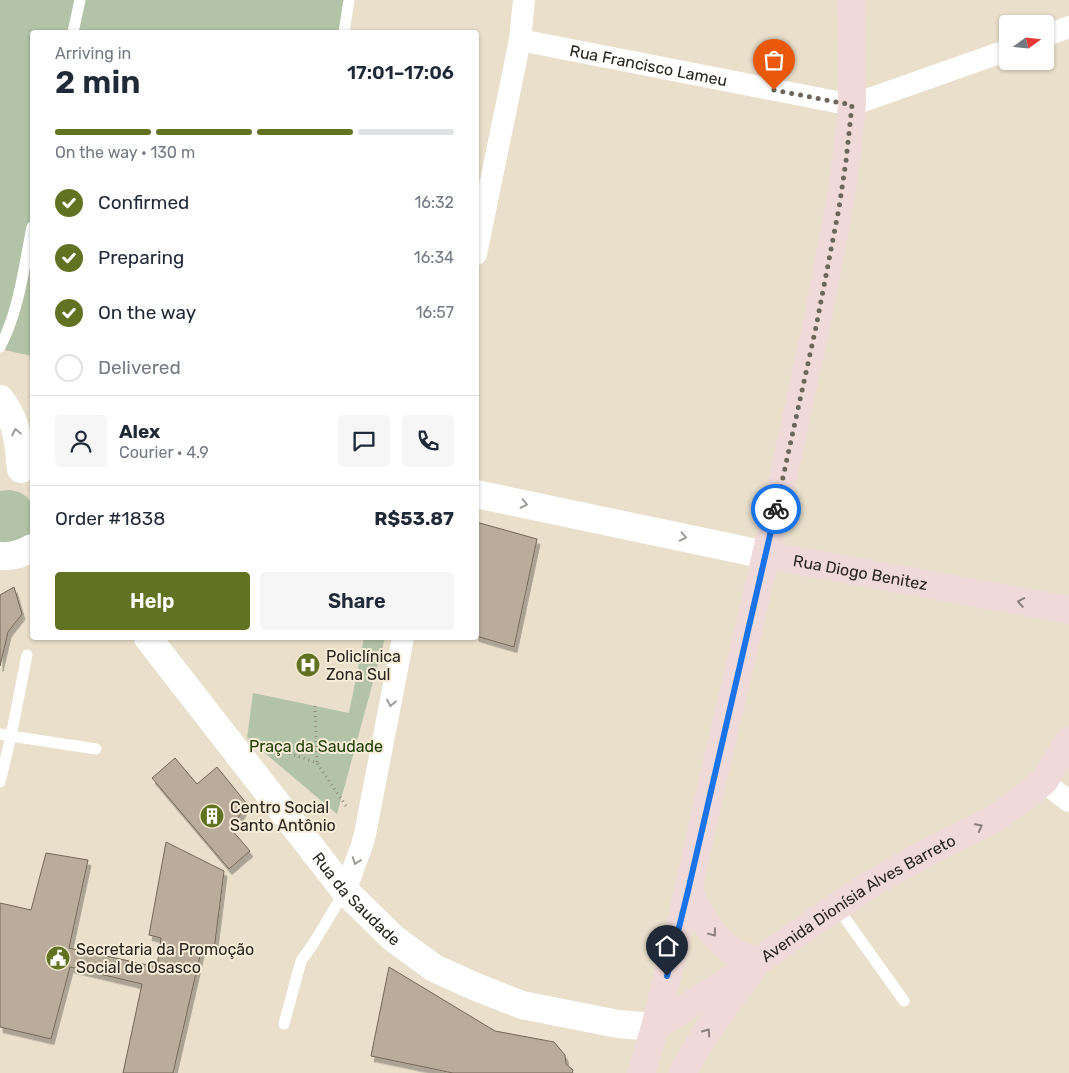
<!DOCTYPE html>
<html lang="en">
<head>
<meta charset="utf-8">
<style>
	body { margin:0; font-family:Rubik,sans-serif; background:#f6f6f7; color:#1f2937; height:100vh; display:flex; flex-direction:column; font-size:19px; white-space:nowrap }
	* { box-sizing:border-box; margin:0 }
	p { font-size:16px; color:#747a83 }
	.icon { flex:none; width:28px; height:28px; fill:none; stroke:currentColor; stroke-width:2; stroke-linecap:round; stroke-linejoin:round }
	.map { position:relative; flex:1; overflow:hidden }
	.panel { position:absolute; left:30px; top:30px; width:449px; height:610px; display:flex; flex-direction:column; background:#fff; border-radius:5px; box-shadow:0 1px 4px #0004 }
	.panel>* { flex:none }
	.needle { width:32px; rotate:75deg }
	.tools { position:absolute; left:999px; top:15px; display:grid; gap:10px }
	.tools a { display:grid; place-items:center; width:55px; height:55px; border-radius:5px; background:#fff; box-shadow:0 1px 4px #0004; font-size:25px }
	.pin { position:absolute; display:grid; place-items:center; width:42px; height:42px; color:#fff; margin:-51px -21px; border-radius:50% 50% 50% 0; rotate:-45deg; box-shadow:0 0 5px #0007 }
	.pin .icon { rotate:45deg }
	.courier { position:absolute; display:grid; place-items:center; width:50px; height:50px; margin:-25px; border:4px solid #1a73e8; border-radius:50%; background:#fff; color:#222; box-shadow:0 1px 6px #0007 }
	.summary em { font-style:normal; font-weight:600 }
	.summary div { display:flex; flex-direction:column-reverse }
	.summary { display:flex; align-items:center; justify-content:space-between; height:85px; padding:0 25px }
	h1 { font-size:32px; font-weight:600; line-height:38px }
	.bar { display:grid; grid-template-columns:repeat(4,1fr); gap:8px 5px; align-content:center; height:60px; padding:0 25px }
	.bar i { height:6px; border-radius:4px; background:#e0e1e3 }
	.bar .selected { background:#617322 }
	.bar p { grid-column:span 4 }
	.line { display:flex; align-items:center; gap:12px; padding:0 25px; border-top:1px solid #e0e1e3 }
	.line div { flex:1 }
	.round { display:grid; place-items:center; flex:none; width:52px; height:52px; border-radius:5px; background:#f6f6f7 }
	ol { padding:0 25px; list-style:none }
	li { display:flex; align-items:center; gap:15px; height:55px }
	li p { margin-inline-start:auto }
	li .icon { padding:5px; border-radius:50%; background:#617322; color:#fff; stroke-width:4 }
	li:last-child { color:#747a83 }
	li i { width:28px; height:28px; border:2px solid #e0e1e3; border-radius:50% }
	.cta { display:flex; gap:10px; margin-top:auto; padding:10px 25px }
	.cta a { flex:1; height:58px; border-radius:5px; background:#617322; color:#fff; font-size:20px; font-weight:600; line-height:58px; text-align:center }
	.cta a+a { background:#f6f6f7; color:#1f2937 }
	.map>svg:first-child { display:block }
</style>
</head>
<body>
<div class="map">
<svg width="1069" height="1073" viewBox="0 0 1069 1073">
	<defs>
		<filter id="shadow"><feDropShadow dx="3" dy="5.5" stdDeviation="0" flood-color="#0004"/></filter>
	</defs>
	<rect width="100%" height="100%" fill="#e9dfcb"/>
	<!-- green -->
	<path fill="#b2c3a7" d="M0,0H348L340,32H32V356L0,349Z
		M10,490L19,492L27,497L32,504V532L26,541L0,545V491Z
		M364,638H385L337,814L247,738L253,693L349,713Z"/>
	<!-- building -->
	<path fill="#b9ac9a" stroke="#736756" filter="url(#shadow)" d="M476,522L537,539L514,647L476,636Z
		M14,587L22,614L8,632L0,666V595Z
		M175,758L197,784L217,767L247,804L231,829L250,851L229,869L152,778Z
		M166,842L224,871L214,950L202,947L173,1073H123L142,984L70,967L51,1039L0,1027V903L31,910L46,853L88,860L69,948L157,967L161,938L149,935Z
		M389,967L495,1031L554,1042L565,1055L566,1064L573,1070L572,1073H453L371,1056Z"/>
	<g fill="none" stroke-linecap="round" stroke-linejoin="round">
		<!-- path -->
		<path stroke="#958e7f" stroke-width="3" stroke-dasharray="1 4" stroke-linecap="butt" d="M315,706L317,763
			M280,750L317,763L346,806"/>
		<!-- service -->
		<path stroke="#fff" stroke-width="11" d="M73,32L80,0
			M344,32L349,0
			M0,347C19,311 24,267 32,227
			M27,655L11,736L96,749
			M0,734L11,736L0,782
			M837,907L904,1001
			M284,1024L301,961L313,944L345,891"/>
		<!-- minor -->
		<g stroke="#fff" stroke-width="22">
			<path d="M1045,36L1069,27"/>
			<path id="s1" d="M520,40L852,105L1008,50"/>
			<path d="M476,254L520,40L524,0"/>
			<path d="M1044,781L1059,794L1069,801"/>
			<path d="M345,891L362,845L365,834L403,638"/>
		</g>
		<!-- tertiary -->
		<g stroke="#fff" stroke-width="28">
			<path d="M0,399C18,422 18,441 21,469"/>
			<path d="M476,494L766,555"/>
			<path d="M0,556C13,557 22,554 32,548"/>
			<path id="s2" d="M148,638L345,891L393,938L434,968L476,987L522,1005L618,1024L655,1027"/>
		</g>
		<!-- secondary -->
		<g stroke="#f0dad9" stroke-width="28">
			<path id="s3" d="M766,555L1069,610"/>
			<path d="M688,891C700,913 711,937 732,951C740,956 750,958 758,961"/>
			<path d="M655,1027L745,970"/>
			<path d="M641,1073L655,1027L688,891L712,783L766,555L816,327L839,208L846,161L852,105L851,0"/>
			<path id="s4" d="M682,1073L705,1034L758,961L817,920L874,882L934,849L994,819L1018,802L1044,781L1069,741"/>
		</g>
	</g>
	<!-- one-way arrows -->
	<defs><path id="oneway-chevron" d="M-2-3.5L2.5 0L-2 3.5" fill="none" stroke-width="1.6" stroke-linecap="round" stroke-linejoin="round" transform="scale(1.25)"/></defs>
	<g stroke="#9f9d9a">
		<use href="#oneway-chevron" transform="translate(16 432) rotate(-101)"/>
		<use href="#oneway-chevron" transform="translate(524 504) rotate(12)"/>
		<use href="#oneway-chevron" transform="translate(683 537) rotate(12)"/>
		<use href="#oneway-chevron" transform="translate(391 703) rotate(101)"/>
		<use href="#oneway-chevron" transform="translate(356 861) rotate(110)"/>
	</g>
	<g stroke="#8c807c">
		<use href="#oneway-chevron" transform="translate(1021 602) rotate(-170)"/>
		<use href="#oneway-chevron" transform="translate(979 827) rotate(-27)"/>
		<use href="#oneway-chevron" transform="translate(713 933) rotate(53)"/>
		<use href="#oneway-chevron" transform="translate(707 1032) rotate(-55)"/>
	</g>
	<g fill="none" stroke-linecap="round" stroke-linejoin="round">
		<!-- done -->
		<path stroke="#6c665b" stroke-width="5" stroke-dasharray="0 9" d="M774,90L852,105L846,161L839,208L816,327L776,509"/>
		<!-- route -->
		<path stroke="#1a73e8" stroke-width="6" d="M667,976L688,891L776,509"/>
	</g>
	<!-- icons -->
	<defs>
		<symbol id="hospital-disc" viewBox="-11 -11 22 22"><circle r="9.5" fill="#617322" stroke="#f7ecd8"/><path d="M-5-5h3v3.5h4V-5h3V5h-3V1.5h-4V5h-3Z" fill="#fff"/></symbol>
		<symbol id="building-disc" viewBox="-11 -11 22 22"><circle r="9.5" fill="#617322" stroke="#f7ecd8"/><path d="M-4-6H4V6H1V3H-1V6H-4ZM-2.5-4.3h1.7v1.8h-1.7ZM.8-4.3h1.7v1.8H.8ZM-2.5-1h1.7V.8h-1.7ZM.8-1h1.7V.8H.8Z" fill="#fff"/></symbol>
		<symbol id="civic-disc" viewBox="-11 -11 22 22"><circle r="9.5" fill="#617322" stroke="#f7ecd8"/><path d="M-.6-6.5H3V-4.5H.6V-3L4-1V1h2V6H-6V1h2V-1L-.6-3ZM-1.2 2.5V6h2.4V2.5Z" fill="#fff"/></symbol>
	</defs>
	<g fill-rule="evenodd">
		<use href="#hospital-disc" x="294" y="651" width="28" height="28"/>
		<use href="#building-disc" x="198" y="802" width="28" height="28"/>
		<use href="#civic-disc" x="44" y="944" width="28" height="28"/>
	</g>
	<g text-anchor="middle" stroke-width="4" stroke-linejoin="round" paint-order="stroke">
		<!-- street labels -->
		<g font-size="16" fill="#29251e" stroke="#f7ecd8">
			<text dy="6" stroke="none"><textPath href="#s1" startOffset="131">Rua Francisco Lameu</textPath></text>
			<text dy="6" stroke="none"><textPath href="#s3" startOffset="96">Rua Diogo Benitez</textPath></text>
			<text dy="6" stroke="none"><textPath href="#s2" startOffset="334">Rua da Saudade</textPath></text>
			<text dy="6" stroke="none"><textPath href="#s4" startOffset="254">Avenida Dionísia Alves Barreto</textPath></text>
		</g>
		<!-- poi labels -->
		<g font-size="16" fill="#29251e" stroke="#f7ecd8" text-anchor="start">
			<text x="326" y="662">Policlínica<tspan x="326" dy="18">Zona Sul</tspan></text>
			<text x="230" y="813">Centro Social<tspan x="230" dy="18">Santo Antônio</tspan></text>
			<text x="76" y="955">Secretaria da Promoção<tspan x="76" dy="18">Social de Osasco</tspan></text>
		</g>
		<!-- park labels -->
		<g font-size="16" fill="#1e3c00" stroke="#f7ecd8">
			<text x="316" y="752">Praça da Saudade</text>
		</g>
	</g>
</svg>
<div class="tools">
<a><svg class="needle" viewBox="-14 -14 28 28"><path d="M0-13l5 13h-10z" fill="#e53935"/><path d="M0 13l5-13h-10z" fill="#747a83"/></svg></a>
</div>
<div class="pin" style="left:774px;top:90px;background:#ea580c"><svg class="icon" aria-label="bag" viewBox="0 0 24 24"><path d="M5 8h14l-1 12H6zM9 8a3 3 0 0 1 6 0"/></svg></div>
<div class="pin" style="left:667px;top:976px;background:#1f2937"><svg class="icon" aria-label="home" viewBox="0 0 24 24"><path d="M3 11l9-7 9 7M6 9v11h12V9"/></svg></div>
<div class="courier" style="left:776px;top:509px"><svg class="icon" aria-label="bike" viewBox="0 0 24 24"><circle cx="6" cy="16" r="4"/><circle cx="18" cy="16" r="4"/><path d="M6 16l4-8h5l3 8M10 8l3 8H6M13 5h3"/></svg></div>
<section class="panel">
<div class="summary"><div><h1>2 min</h1><p>Arriving in</p></div><em>17:01–17:06</em></div>
<div class="bar"><i class="selected"></i><i class="selected"></i><i class="selected"></i><i></i><p>On the way · 130 m</p></div>
<ol>
<li><svg class="icon" aria-label="check" viewBox="0 0 24 24"><path d="M5 12l5 5 9-10"/></svg>Confirmed<p>16:32</p></li>
<li><svg class="icon" aria-label="check" viewBox="0 0 24 24"><path d="M5 12l5 5 9-10"/></svg>Preparing<p>16:34</p></li>
<li><svg class="icon" aria-label="check" viewBox="0 0 24 24"><path d="M5 12l5 5 9-10"/></svg>On the way<p>16:57</p></li>
<li><i></i>Delivered</li>
</ol>
<div class="line" style="height:90px"><a class="round"><svg class="icon" aria-label="person" viewBox="0 0 24 24"><circle cx="12" cy="8" r="4"/><path d="M4 21q1-7 8-7t8 7"/></svg></a><div><b>Alex</b><p>Courier · 4.9</p></div><a class="round"><svg class="icon" aria-label="chat" viewBox="0 0 24 24"><path d="M4 5h16v11H9l-5 4z"/></svg></a><a class="round"><svg class="icon" aria-label="phone" viewBox="0 0 24 24"><path d="M5 4h4l2 5-3 2q2 4 5 5l2-3 5 2v4C11 20 4 13 5 4z"/></svg></a></div>
<div class="line" style="height:65px"><div>Order #1838</div><b>R$53.87</b></div>
<div class="cta"><a>Help</a><a>Share</a></div>
</section>
</div>
</body>
</html>
